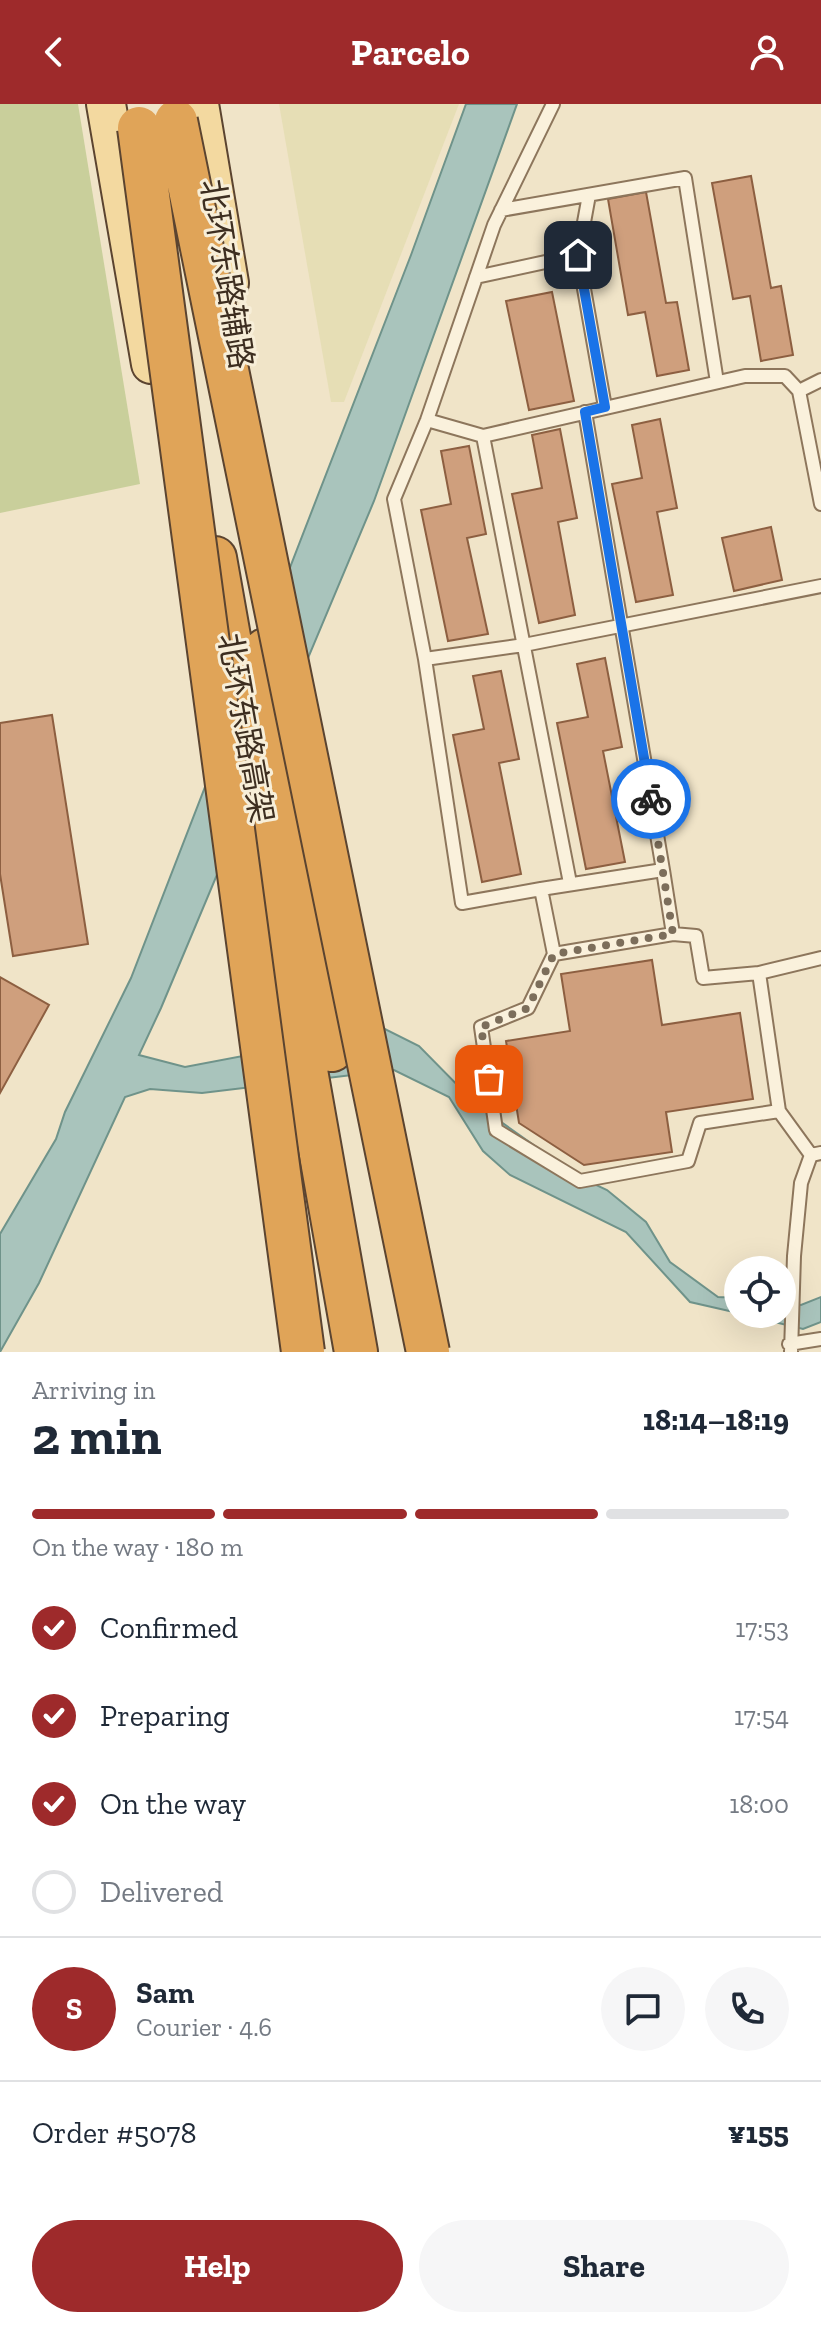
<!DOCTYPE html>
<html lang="en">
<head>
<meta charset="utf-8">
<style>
	body { margin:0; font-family:"Zilla Slab","Noto Sans SC",serif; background:#f6f6f7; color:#1f2937; height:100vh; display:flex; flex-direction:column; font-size:30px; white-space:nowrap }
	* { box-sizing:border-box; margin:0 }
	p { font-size:26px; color:#747a83 }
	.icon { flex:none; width:44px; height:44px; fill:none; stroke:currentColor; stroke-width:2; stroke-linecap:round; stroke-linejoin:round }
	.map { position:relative; height:1248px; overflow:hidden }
	.side { display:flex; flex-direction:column; background:#fff; flex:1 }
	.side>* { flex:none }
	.fabs { position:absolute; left:724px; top:1152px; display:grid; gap:16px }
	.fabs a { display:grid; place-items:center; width:72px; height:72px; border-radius:50%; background:#fff; box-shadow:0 8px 32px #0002; font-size:40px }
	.pin { position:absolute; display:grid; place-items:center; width:68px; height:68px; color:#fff; margin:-34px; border-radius:16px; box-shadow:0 4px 12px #0006 }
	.courier { position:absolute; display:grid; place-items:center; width:80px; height:80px; margin:-40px; border:6px solid #1a73e8; border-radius:50%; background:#fff; color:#222; box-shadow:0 2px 10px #0007 }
	.summary em { font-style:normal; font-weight:700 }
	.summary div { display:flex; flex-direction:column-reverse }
	.summary { display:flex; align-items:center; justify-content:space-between; height:136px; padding:0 32px }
	h1 { font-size:52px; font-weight:700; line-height:60px }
	.bar { display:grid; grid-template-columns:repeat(4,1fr); gap:12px 8px; align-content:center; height:96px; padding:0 32px }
	.bar i { height:10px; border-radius:6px; background:#e0e1e3 }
	.bar .current { background:#9e2a2b }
	.bar p { grid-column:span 4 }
	.line { display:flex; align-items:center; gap:20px; padding:0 32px; border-top:2px solid #e0e1e3 }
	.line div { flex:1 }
	.round { display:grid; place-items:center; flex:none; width:84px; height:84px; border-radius:42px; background:#f6f6f7 }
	ol { padding:0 32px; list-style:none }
	li { display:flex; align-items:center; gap:24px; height:88px }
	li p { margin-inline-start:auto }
	li .icon { padding:8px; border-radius:50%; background:#9e2a2b; color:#fff; stroke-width:4 }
	li:last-child { color:#747a83 }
	li i { width:44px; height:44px; border:4px solid #e0e1e3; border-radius:50% }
	.action { display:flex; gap:16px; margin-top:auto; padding:16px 32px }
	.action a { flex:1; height:92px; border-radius:48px; background:#9e2a2b; color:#fff; font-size:32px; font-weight:700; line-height:92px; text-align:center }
	.action a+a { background:#f6f6f7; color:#1f2937 }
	header { display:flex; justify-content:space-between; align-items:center; height:104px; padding:0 32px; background:#9e2a2b; color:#fff; font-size:36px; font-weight:700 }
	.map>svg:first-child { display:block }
</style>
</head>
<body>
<header><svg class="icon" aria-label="back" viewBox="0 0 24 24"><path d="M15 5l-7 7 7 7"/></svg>Parcelo<svg class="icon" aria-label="person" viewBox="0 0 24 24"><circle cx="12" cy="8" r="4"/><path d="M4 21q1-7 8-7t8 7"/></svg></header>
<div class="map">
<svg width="821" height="1248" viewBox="0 0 821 1248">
	<rect width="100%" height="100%" fill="#f0e4c8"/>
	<!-- farmland -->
	<path fill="#e6deb5" d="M279,0H459L344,298H331Z"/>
	<!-- green -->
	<path fill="#c9cf9b" d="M0,0H78L140,380L0,409Z"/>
	<!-- water -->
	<path fill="#a9c4bc" stroke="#6f938a" stroke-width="2" d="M466,0H517L374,397L161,904L139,951L185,963L385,925L419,942L477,1001L579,1073L607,1086L646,1118L670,1158L718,1193L738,1194V1209L690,1198L626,1128L510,1071L483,1047L449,993L394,966L202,989L150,985L125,993L39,1179L0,1248V1130L56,1035L65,1008L131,874L411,151Z
		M821,1193V1218L803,1225L741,1210H782V1199L801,1201Z"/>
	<!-- building -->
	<path fill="#cf9f7d" stroke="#8d5f41" stroke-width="2" d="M751,72L771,184L781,182L793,251L761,257L750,192L733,195L712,79Z
		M646,88L666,199L677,198L689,266L657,272L645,208L628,211L608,95Z
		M552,188L574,297L529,306L506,197Z
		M660,315L677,404L657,408L673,491L636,498L612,380L642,374L632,321Z
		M560,325L577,414L558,418L575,511L539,519L512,390L542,384L532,331Z
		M469,342L486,430L467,434L488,530L448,537L421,406L451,400L441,347Z
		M771,423L782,476L734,487L722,434Z
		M605,554L622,643L603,647L625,758L586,765L557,619L588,613L577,560Z
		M501,567L519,655L499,659L521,770L482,778L453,631L484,625L473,572Z
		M52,611L88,840L13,852L0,770V619Z
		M652,856L662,921L740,909L753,995L666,1008L672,1048L584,1061L519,1019L506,937L570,927L561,870Z
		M0,873L49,901L0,989Z"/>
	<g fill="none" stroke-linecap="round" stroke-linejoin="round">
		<defs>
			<path id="lane" d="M553,0L494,121L427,316L394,395L425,555L462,799L541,785L554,850L673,830L696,832L703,874L759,869L821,854
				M501,106L685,74L717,278
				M578,151L589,91
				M476,173L578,151L605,303
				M821,276L799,287L821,400
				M427,316L483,332L745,272H785L799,287
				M483,332L570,779
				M425,555L524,541L821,482
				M663,766L673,830
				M541,785L663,766L585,308
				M554,850L528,904L481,923L496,1026L580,1077L688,1057L700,1019L779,1007
				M759,869L779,1007L811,1051
				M789,1240L821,1235
				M791,1248L794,1152L801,1079L811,1051L821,1049"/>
			<path id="primary" d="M106,0L151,260
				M199,0L229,179"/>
			<path id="highway" d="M215,454L356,1248
				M265,546L332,946"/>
		</defs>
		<!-- lane casing -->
		<use href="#lane" stroke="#8d765c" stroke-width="16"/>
		<!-- primary casing -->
		<use href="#primary" stroke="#5b4430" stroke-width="42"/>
		<!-- highway casing -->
		<use href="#highway" stroke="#5b4430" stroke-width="46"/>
		<!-- lane -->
		<use href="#lane" stroke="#faf1dc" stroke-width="12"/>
		<!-- primary -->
		<use href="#primary" stroke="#f3d9a0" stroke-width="38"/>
		<!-- highway -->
		<use href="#highway" stroke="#e0a458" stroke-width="42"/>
		<defs>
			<path id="highway-bridge" d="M176,17L428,1248
				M139,24L303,1248"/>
		</defs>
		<!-- highway-bridge casing -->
		<use href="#highway-bridge" stroke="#5b4430" stroke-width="46" stroke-linecap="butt"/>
		<!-- highway-bridge -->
		<use href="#highway-bridge" stroke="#e0a458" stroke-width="42"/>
	</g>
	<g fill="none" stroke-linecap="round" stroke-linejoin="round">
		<!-- done -->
		<path stroke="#7c6e5b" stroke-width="8" stroke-dasharray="0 14.4" d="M489,975L481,923L528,904L554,850L673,830L651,695"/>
		<!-- route -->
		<path stroke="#1a73e8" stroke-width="10" d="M578,151L605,303L585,308L651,695"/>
	</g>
	<g text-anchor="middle" stroke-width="6" stroke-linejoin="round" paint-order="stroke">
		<!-- street labels -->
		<g font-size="32" fill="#3d2e20" stroke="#f7eed8">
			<text transform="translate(227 170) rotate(81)" y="11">北环东路辅路</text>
			<text transform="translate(246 624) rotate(80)" y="11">北环东路高架</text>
		</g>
	</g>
</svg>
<div class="fabs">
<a><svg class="icon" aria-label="locate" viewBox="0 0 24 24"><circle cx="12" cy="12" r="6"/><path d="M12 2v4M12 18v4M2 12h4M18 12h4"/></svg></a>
</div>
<div class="pin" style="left:489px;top:975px;background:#ea580c"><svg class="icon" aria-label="bag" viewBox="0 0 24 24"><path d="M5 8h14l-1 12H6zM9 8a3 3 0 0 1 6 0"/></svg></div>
<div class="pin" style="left:578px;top:151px;background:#1f2937"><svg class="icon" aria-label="home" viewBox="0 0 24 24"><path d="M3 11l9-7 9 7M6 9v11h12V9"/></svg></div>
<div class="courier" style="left:651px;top:695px"><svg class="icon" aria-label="bike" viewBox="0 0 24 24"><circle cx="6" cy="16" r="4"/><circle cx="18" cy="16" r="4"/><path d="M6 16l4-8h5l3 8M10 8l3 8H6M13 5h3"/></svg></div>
</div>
<section class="side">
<div class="summary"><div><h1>2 min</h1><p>Arriving in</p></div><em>18:14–18:19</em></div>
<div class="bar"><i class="current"></i><i class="current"></i><i class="current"></i><i></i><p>On the way · 180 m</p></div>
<ol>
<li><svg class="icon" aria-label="check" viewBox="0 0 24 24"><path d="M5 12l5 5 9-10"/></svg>Confirmed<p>17:53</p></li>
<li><svg class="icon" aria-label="check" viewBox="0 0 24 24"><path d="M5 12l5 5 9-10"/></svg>Preparing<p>17:54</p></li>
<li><svg class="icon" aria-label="check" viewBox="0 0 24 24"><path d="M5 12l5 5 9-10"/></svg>On the way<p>18:00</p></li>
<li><i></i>Delivered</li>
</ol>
<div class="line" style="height:144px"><b class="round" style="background:#9e2a2b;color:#fff">S</b><div><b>Sam</b><p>Courier · 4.6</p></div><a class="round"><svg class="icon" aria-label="chat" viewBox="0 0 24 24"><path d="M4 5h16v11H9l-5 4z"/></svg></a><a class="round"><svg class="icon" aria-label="phone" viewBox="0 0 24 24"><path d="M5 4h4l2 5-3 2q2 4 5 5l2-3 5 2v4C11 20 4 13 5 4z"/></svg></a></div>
<div class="line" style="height:104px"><div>Order #5078</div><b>¥155</b></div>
<div class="action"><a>Help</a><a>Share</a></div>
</section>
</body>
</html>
